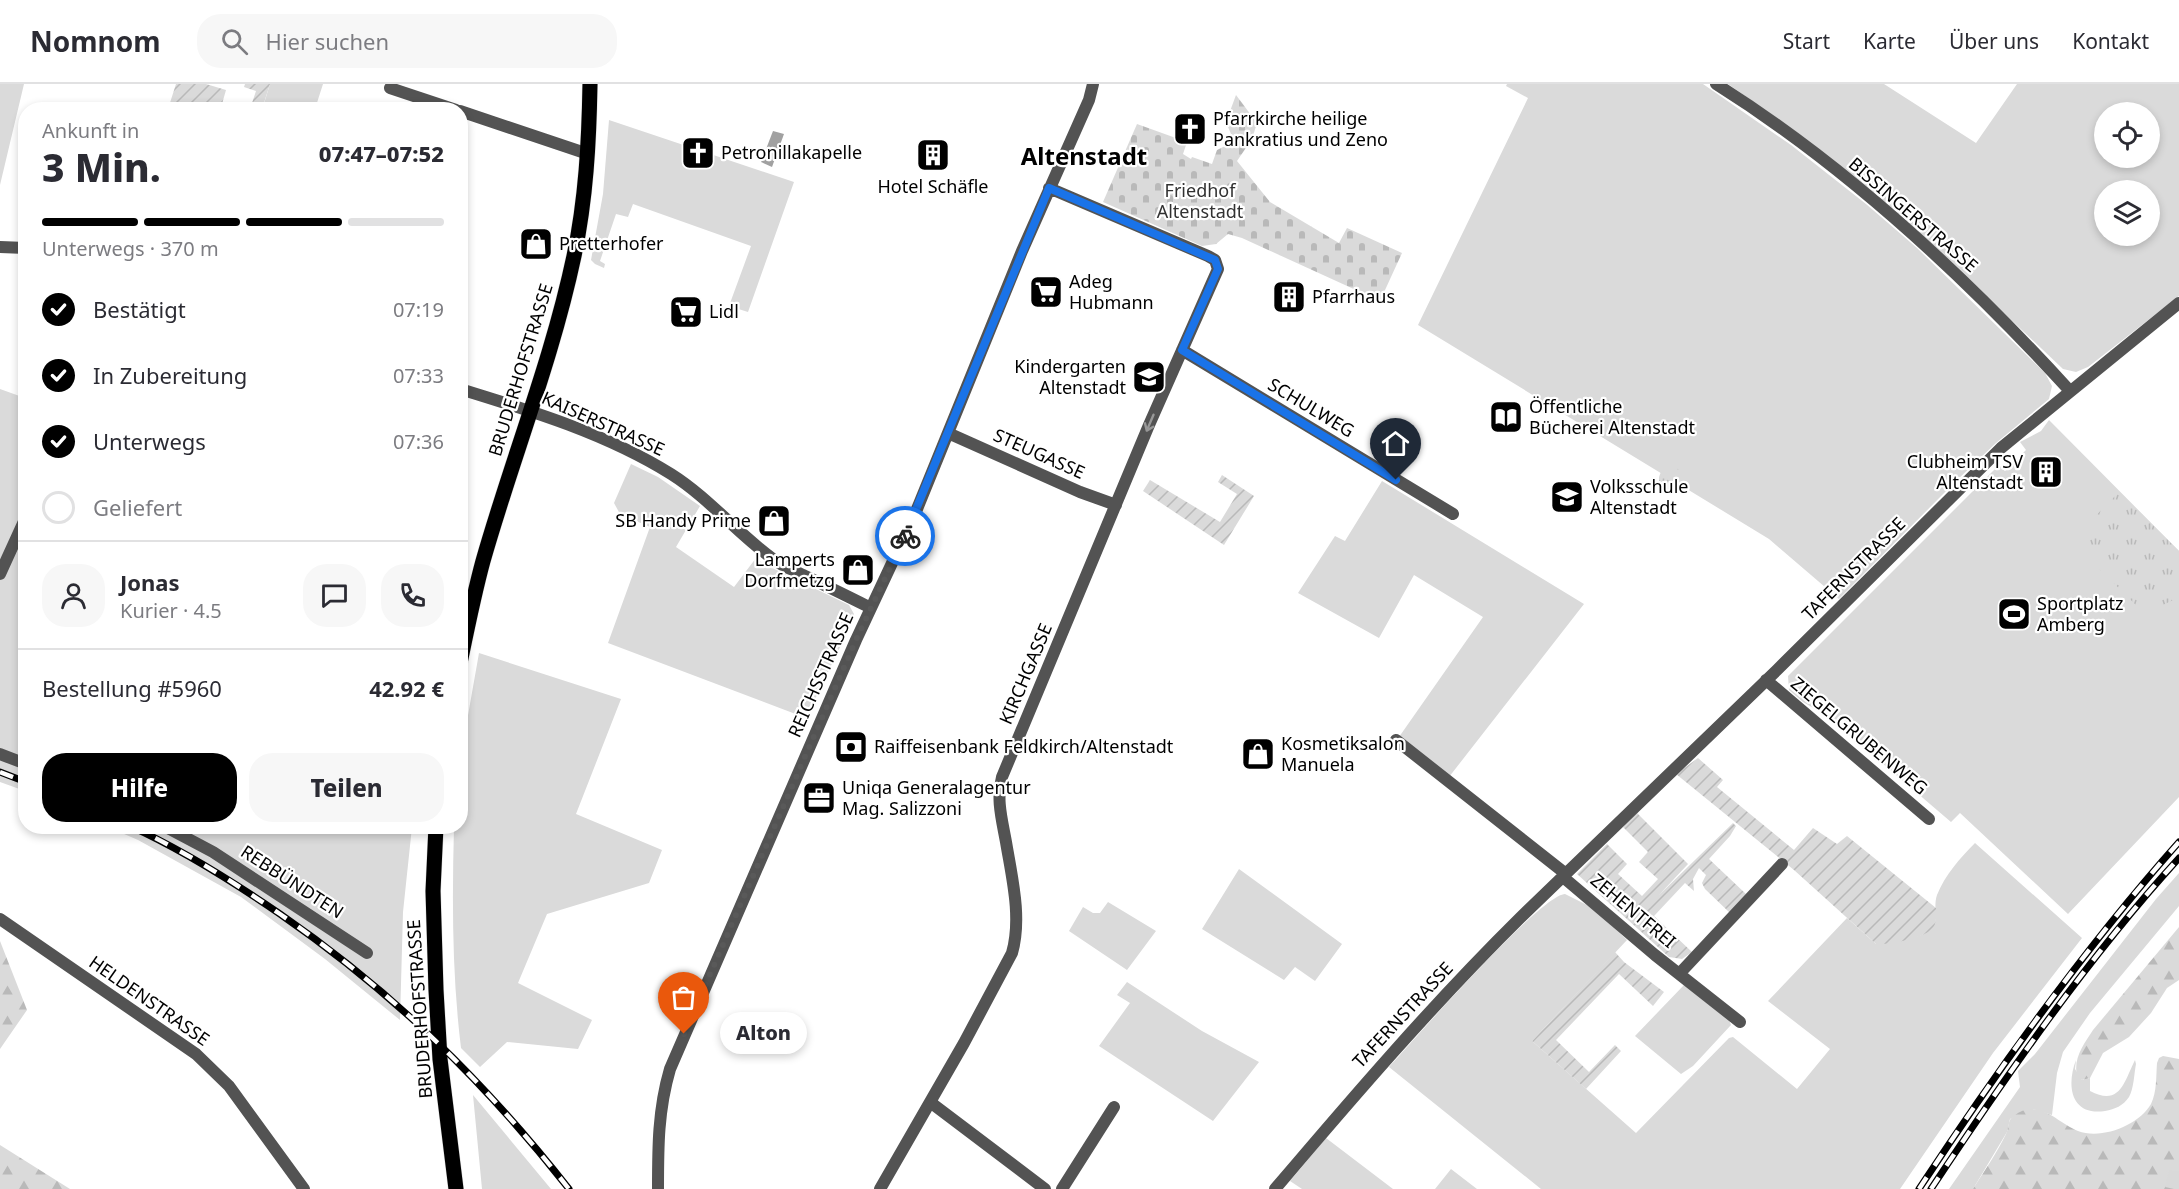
<!DOCTYPE html>
<html lang="de">
<head>
<meta charset="utf-8">
<style>
	body { margin:0; font-family:"Noto Sans",sans-serif; background:#f7f7f7; color:#2b2b33; height:100vh; display:flex; flex-direction:column; font-size:22px; white-space:nowrap }
	* { box-sizing:border-box; margin:0 }
	p { font-size:20px; color:#7c7c81 }
	.icon { flex:none; width:33px; height:33px; fill:none; stroke:currentColor; stroke-width:2; stroke-linecap:round; stroke-linejoin:round }
	.map { position:relative; flex:1; overflow:hidden }
	.side { position:absolute; left:18px; top:18px; width:450px; height:732px; display:flex; flex-direction:column; background:#fff; border-radius:24px; box-shadow:0 3px 9px #0003 }
	.side>* { flex:none }
	.buttons { position:absolute; left:2094px; top:18px; display:grid; gap:12px }
	.buttons a { display:grid; place-items:center; width:66px; height:66px; border-radius:50%; background:#fff; box-shadow:0 3px 9px #0003; font-size:30px }
	.pin { position:absolute; display:grid; place-items:center; width:51px; height:51px; color:#fff; margin:-62px -26px; border-radius:50% 50% 50% 0; rotate:-45deg; box-shadow:0 0 6px #0007 }
	.pin .icon { rotate:45deg }
	.courier { position:absolute; display:grid; place-items:center; width:60px; height:60px; margin:-30px; border:4px solid #1a73e8; border-radius:50%; background:#fff; color:#222; box-shadow:0 2px 8px #0007 }
	.bubble { position:absolute; height:42px; border-radius:21px; background:#fff; box-shadow:0 3px 9px #0003; font-size:20px; font-weight:800; line-height:42px; text-align:center }
	.head em { font-style:normal; font-weight:800 }
	.head div { display:flex; flex-direction:column-reverse }
	.head { display:flex; align-items:center; justify-content:space-between; height:102px; padding:0 24px }
	h1 { font-size:39px; font-weight:800; line-height:45px }
	.bar { display:grid; grid-template-columns:repeat(4,1fr); gap:9px 6px; align-content:center; height:72px; padding:0 24px }
	.bar i { height:8px; border-radius:4px; background:#e1e1e2 }
	.bar .active { background:#000 }
	.bar p { grid-column:span 4 }
	.line { display:flex; align-items:center; gap:15px; padding:0 24px; border-top:2px solid #e1e1e2 }
	.line div { flex:1 }
	.round { display:grid; place-items:center; flex:none; width:63px; height:63px; border-radius:24px; background:#f7f7f7 }
	ol { padding:0 24px; list-style:none }
	li { display:flex; align-items:center; gap:18px; height:66px }
	li p { margin-inline-start:auto }
	li .icon { padding:6px; border-radius:50%; background:#000; color:#fff; stroke-width:4 }
	li:last-child { color:#7c7c81 }
	li i { width:33px; height:33px; border:3px solid #e1e1e2; border-radius:50% }
	.action { display:flex; gap:12px; margin-top:auto; padding:12px 24px }
	.action a { flex:1; height:69px; border-radius:24px; background:#000; color:#fff; font-size:24px; font-weight:800; line-height:69px; text-align:center }
	.action a+a { background:#f7f7f7; color:#2b2b33 }
	header { display:flex; align-items:center; gap:36px; box-sizing:border-box; height:84px; padding:0 30px; background:#fff; border-bottom:2px solid #e1e1e2 }
	header strong { font-size:28px }
	nav { display:flex; gap:33px; margin-inline-start:auto; font-size:21px }
	.search { width:420px; height:54px; background:#f7f7f7; display:flex; align-items:center; gap:15px; box-sizing:border-box; padding:0 21px; border-radius:24px; color:#7c7c81; font-size:22px }
	.map>svg:first-child { display:block }
</style>
</head>
<body>
<header>
<strong>Nomnom</strong>
<div class="search"><svg class="icon" aria-label="search" viewBox="0 0 24 24"><circle cx="10" cy="10" r="6"/><path d="M15 15l6 6"/></svg>Hier suchen</div>
<nav><a>Start</a><a>Karte</a><a>Über uns</a><a>Kontakt</a></nav>
</header>
<div class="map">
<svg width="2179" height="1105" viewBox="0 0 2179 1105">
	<defs>
		<pattern id="forest-firs" width="22" height="20" patternUnits="userSpaceOnUse" patternTransform="scale(1.5)"><rect width="22" height="20" fill="#dadada"/><path d="M5 1l3.5 6h-7zM16 11l3.5 6h-7z" fill="#b9b9b9"/></pattern>
		<pattern id="cemetery-stones" width="16" height="16" patternUnits="userSpaceOnUse" patternTransform="scale(1.5)"><rect width="16" height="16" fill="#dadada"/><path d="M2 7V4a2 2 0 0 1 4 0v3zM10 15v-3a2 2 0 0 1 4 0v3z" fill="#b9b9b9"/></pattern>
		<pattern id="park-tufts" width="24" height="20" patternUnits="userSpaceOnUse" patternTransform="scale(1.5)"><rect width="24" height="20" fill="#dadada"/><path d="M3 7l-1-3M5 7V3M7 7l1-3M15 17l-1-3M17 17v-4M19 17l1-3" fill="none" stroke="#b9b9b9"/></pattern>
		<pattern id="garden-furrows" width="10" height="10" patternUnits="userSpaceOnUse" patternTransform="scale(1.5)"><rect width="10" height="10" fill="#dadada"/><path d="M-1 1l2-2M0 10L10 0M9 11l2-2" fill="none" stroke="#b9b9b9"/></pattern>
	</defs>
	<rect width="100%" height="100%" fill="#fff"/>
	<!-- grass -->
	<path fill="#dadada" fill-rule="evenodd" d="M0,0H24L0,101Z
		M270,0H323L315,25L262,26Z
		M1507,0H1703L1791,61L1866,120L1917,164L2045,289L2052,302L2049,315L1996,359L1956,397L1839,515L1769,455L1418,241L1528,14L1506,2Z
		M1728,0H1884L1976,59L2017,0H2179V212L2088,283L2076,288L2063,285L1984,210L1798,49ZM2104,28H2150V74H2104ZM2104,106H2150V152H2104Z
		M609,36L794,98L748,228L729,222L751,162L633,120L628,133L616,130L600,177L605,180L604,184L595,180L591,176L603,110Z
		M0,305L25,314V707L0,698Z
		M2049,336L2179,467V713L2068,830L1960,729L1951,738L1827,632L1803,618L1789,606L1788,592L1999,381L2005,387L2026,366L2020,358L2041,347Z
		M631,380L658,393L700,422L676,463L734,503L756,474L764,480L849,521L854,530L853,536L806,634L608,559L650,443L620,430L614,419Z
		M1382,397L1584,520L1449,693L1399,653L1483,533L1414,491L1379,554L1298,509L1335,452L1345,457Z
		M479,569L621,615L576,730L662,766L649,799L547,830L518,899L592,936L578,965L507,958L480,983L461,964C452,891 452,816 454,743L460,742L461,671Z
		M383,742L412,743L403,828L400,936L325,875L241,813L138,756L108,743Z
		M1975,759L2082,854L1993,969L1900,1105H1541L1389,983C1414,956 1540,811 1565,810L1593,824L1627,856L1532,957L1636,1049L1729,954L1733,953L1797,1005L1830,965L1768,917L1847,834L1876,860C1890,857 1915,855 1926,849C1942,840 1932,825 1937,811C1945,791 1960,774 1975,759Z
		M1239,785L1342,860L1315,897L1295,883L1284,896L1202,845Z
		M2179,789V822L2090,929L2063,968L2057,989L2052,1031L2033,1025L2010,1035L2007,1048L1973,1105H1949L2020,1003L2018,987L2035,970L2156,815Z
		M1108,818L1156,847L1127,886L1069,847L1083,823L1093,829H1100Z
		M1127,898L1202,947L1259,978L1213,1037L1099,962L1130,919L1117,911Z
		M1684,901L1729,936L1731,941L1693,982L1681,990L1635,952Z
		M2076,976L2075,985L2082,996L2090,994V1007C2120,1023 2124,998 2135,976L2136,980C2134,990 2134,1004 2129,1013C2123,1022 2115,1025 2105,1027C2071,1032 2066,1002 2076,976Z
		M473,1011L551,1105H482Z
		M1326,1054L1393,1105H1302L1290,1097Z
		M1451,1085L1477,1105H1435Z"/>
	<!-- forest -->
	<path fill="url(#forest-firs)" d="M2179,843V896L2167,904L2151,929L2129,953L2103,969L2090,994L2082,996L2077,992C2073,974 2084,960 2093,946Z
		M0,857L27,926L0,965Z
		M2163,972L2179,975V1105H1973C1984,1087 1997,1069 2006,1050C2008,1046 2008,1040 2010,1036C2011,1034 2017,1029 2020,1028C2042,1017 2059,1040 2078,1047C2102,1056 2139,1041 2151,1020C2157,1008 2156,992 2157,979L2159,974Z
		M0,1061L70,1105H0Z"/>
	<!-- cemetery -->
	<path fill="url(#cemetery-stones)" d="M1236,11L1257,39L1252,55L1237,77L1270,118L1339,159L1347,144L1402,169L1380,217L1242,154L1228,150L1216,160L1202,162L1103,118L1137,40L1187,58L1183,70L1191,75L1192,73L1212,80L1217,66L1227,61L1231,50L1226,38Z"/>
	<!-- park -->
	<path fill="url(#park-tufts)" d="M1659 395a12 12 0 1 1 24 0a12 12 0 1 1-24 0Z
		M2119,408L2179,467V513L2145,530L2071,457Z"/>
	<!-- garden -->
	<path fill="url(#garden-furrows)" d="M176,0H206L226,6L222,20L238,25H168Z
		M245,0H270L262,25H250L256,7L244,3Z
		M1222,391L1254,412L1224,461L1143,407L1150,396L1220,438L1237,410L1218,398Z
		M1698,674L1723,696L1717,703L1794,766L1813,744L1837,760L1847,752L1936,824C1936,831 1937,838 1933,844C1925,854 1889,861 1876,860L1794,786L1676,690Z
		M1637,729L1688,780L1659,811L1733,739L1736,742L1730,752L1709,775L1746,810L1730,829L1705,805L1702,799L1706,791L1699,784L1693,795L1694,807L1685,799L1654,832L1692,868L1682,875L1669,873L1577,790L1607,760L1627,780L1618,790L1642,812L1658,795L1639,778L1648,768L1623,743Z
		M1615,868L1624,878L1664,908L1653,922L1619,890L1556,956L1589,988L1615,961L1621,967L1586,1005L1532,957Z"/>
	<!-- water -->
	<path fill="#a1a1a1" d="M773,47L784,50L772,83L761,78Z"/>
	<g fill="none" stroke-linecap="round" stroke-linejoin="round">
		<!-- motorway-tunnel -->
		<path stroke="#d9d9d9" stroke-width="18" stroke-dasharray="18 9" stroke-linecap="butt" d="M2174,1105L2179,1083"/>
		<defs>
			<path id="primary" d="M460,579C467,545 474,510 483,477C512,375 552,276 574,172C586,115 589,58 590,0
				M436,742L433,807L436,906L440,975L456,1105"/>
		</defs>
		<!-- primary casing -->
		<use href="#primary" stroke="#dbdbdb" stroke-width="16"/>
		<!-- minor -->
		<path stroke="#535353" stroke-width="12" d="M1716,0C1848,83 1965,192 2070,307
			M390,4L456,26
			M460,27L588,70
			M0,163L26,164
			M1182,266L1453,430
			M460,305C532,327 607,350 671,390C709,414 737,449 773,475C782,482 795,487 805,492C827,502 849,513 871,524
			M948,349L1080,408L1116,421
			M0,490L26,433
			M1766,596L1929,735
			M1396,656L1566,790
			M0,670L26,680
			M164,742L213,768L367,869
			M1563,793L1655,871L1740,938
			M0,835L196,970L229,1002L304,1105
			M1680,889L1782,780
			M930,1018L1045,1105
			M658,1105C658,1063 658,1026 670,985L856,556L915,430L1022,167L1089,16L1093,0
			M880,1105L964,959L1012,869C1022,834 1012,794 1006,758C1002,736 996,715 1002,693L1149,341L1218,185L1215,176L1208,172L1049,104
			M1062,1105L1114,1023
			M1275,1105C1354,1012 1433,920 1520,834L1777,586L2001,364L2179,219"/>
		<!-- primary -->
		<use href="#primary" stroke="#000" stroke-width="15"/>
		<defs>
			<path id="rail" d="M0,688L26,698
				M130,742C183,766 232,797 280,830C393,908 484,997 569,1105
				M1919,1105C1998,985 2083,866 2179,758
				M1931,1105C2006,992 2087,875 2179,774"/>
		</defs>
		<!-- rail casing -->
		<use href="#rail" stroke="#000" stroke-width="7"/>
		<!-- rail -->
		<use href="#rail" stroke="#fff" stroke-width="4.5" stroke-dasharray="14" stroke-linecap="butt"/>
	</g>
	<!-- one-way arrows -->
	<defs><path id="oneway-shaft" d="M-6 0H5M1.5-3L5.5 0L1.5 3" fill="none" stroke-width="1.6" stroke-linecap="round" stroke-linejoin="round" transform="scale(1.5)"/></defs>
	<use stroke="#989898" href="#oneway-shaft" transform="translate(1150 339) rotate(113)"/>
	<g fill="none" stroke-linecap="round" stroke-linejoin="round">
		<!-- done -->
		<path stroke="#595959" stroke-width="6" stroke-dasharray="0 10.8" d="M684,950L856,556L905,452"/>
		<!-- route -->
		<path stroke="#1a73e8" stroke-width="8" d="M905,452L1049,104L1215,176L1218,185L1182,266L1396,396"/>
	</g>
	<!-- icons -->
	<defs>
		<symbol id="church-square" viewBox="-11 -11 22 22"><rect x="-9" y="-9" width="18" height="18" rx="4" fill="#000" stroke="#fff"/><path d="M-1.2-6h2.4v3.5h3.3v2.4h-3.3V6h-2.4V-.1h-3.3v-2.4h3.3Z" fill="#fff"/></symbol>
		<symbol id="building-square" viewBox="-11 -11 22 22"><rect x="-9" y="-9" width="18" height="18" rx="4" fill="#000" stroke="#fff"/><path d="M-4-6H4V6H1V3H-1V6H-4ZM-2.5-4.3h1.7v1.8h-1.7ZM.8-4.3h1.7v1.8H.8ZM-2.5-1h1.7V.8h-1.7ZM.8-1h1.7V.8H.8Z" fill="#fff"/></symbol>
		<symbol id="shop-square" viewBox="-11 -11 22 22"><rect x="-9" y="-9" width="18" height="18" rx="4" fill="#000" stroke="#fff"/><path d="M-5-2.5h2.3a2.7 3.5 0 0 1 5.4 0H5L5.5 6h-11ZM-1.5-2.5h3a1.5 2.3 0 0 0-3 0Z" fill="#fff"/></symbol>
		<symbol id="supermarket-square" viewBox="-11 -11 22 22"><rect x="-9" y="-9" width="18" height="18" rx="4" fill="#000" stroke="#fff"/><path d="M-6-5.5h2.5l.6 2H6L4.5 2H-2.5L-4.4-4H-6ZM-1.5 3.2a1.3 1.3 0 1 0 .1 0ZM3 3.2a1.3 1.3 0 1 0 .1 0Z" fill="#fff"/></symbol>
		<symbol id="school-square" viewBox="-11 -11 22 22"><rect x="-9" y="-9" width="18" height="18" rx="4" fill="#000" stroke="#fff"/><path d="M0-5L7-2L0 1L-7-2ZM-4 1L0 2.5L4 1V4Q0 6-4 4Z" fill="#fff"/></symbol>
		<symbol id="library-square" viewBox="-11 -11 22 22"><rect x="-9" y="-9" width="18" height="18" rx="4" fill="#000" stroke="#fff"/><path d="M-6-4Q-3-5.5-.7-3.5V5Q-3 3-6 4ZM6-4Q3-5.5 .7-3.5V5Q3 3 6 4Z" fill="#fff"/></symbol>
		<symbol id="stadium-square" viewBox="-11 -11 22 22"><rect x="-9" y="-9" width="18" height="18" rx="4" fill="#000" stroke="#fff"/><path d="M0-5a6.5 5 0 1 0 0 10a6.5 5 0 1 0 0-10ZM-3.5-1.8h7v3.6h-7Z" fill="#fff"/></symbol>
		<symbol id="bank-square" viewBox="-11 -11 22 22"><rect x="-9" y="-9" width="18" height="18" rx="4" fill="#000" stroke="#fff"/><path d="M-6-4H6V4H-6ZM0-2.3a2.3 2.3 0 1 0 0 4.6a2.3 2.3 0 1 0 0-4.6Z" fill="#fff"/></symbol>
		<symbol id="office-square" viewBox="-11 -11 22 22"><rect x="-9" y="-9" width="18" height="18" rx="4" fill="#000" stroke="#fff"/><path d="M-6-3h4V-5.5h4V-3h4V5H-6ZM-1-4.5V-3h2v-1.5ZM-6 0V1H6V0Z" fill="#fff"/></symbol>
	</defs>
	<g fill-rule="evenodd">
		<use href="#church-square" x="1171" y="26" width="38" height="38"/>
		<use href="#church-square" x="679" y="50" width="38" height="38"/>
		<use href="#building-square" x="914" y="52" width="38" height="38"/>
		<use href="#shop-square" x="517" y="141" width="38" height="38"/>
		<use href="#supermarket-square" x="1027" y="189" width="38" height="38"/>
		<use href="#building-square" x="1270" y="194" width="38" height="38"/>
		<use href="#supermarket-square" x="667" y="209" width="38" height="38"/>
		<use href="#school-square" x="1130" y="274" width="38" height="38"/>
		<use href="#library-square" x="1487" y="314" width="38" height="38"/>
		<use href="#building-square" x="2027" y="369" width="38" height="38"/>
		<use href="#school-square" x="1548" y="394" width="38" height="38"/>
		<use href="#shop-square" x="755" y="418" width="38" height="38"/>
		<use href="#shop-square" x="839" y="467" width="38" height="38"/>
		<use href="#stadium-square" x="1995" y="511" width="38" height="38"/>
		<use href="#bank-square" x="832" y="644" width="38" height="38"/>
		<use href="#shop-square" x="1239" y="651" width="38" height="38"/>
		<use href="#office-square" x="800" y="695" width="38" height="38"/>
	</g>
	<g text-anchor="middle" stroke-width="4.5" stroke-linejoin="round" paint-order="stroke">
		<!-- poi labels -->
		<g font-size="18" fill="#000" stroke="#fff" text-anchor="start">
			<text x="1213" y="41">Pfarrkirche heilige<tspan x="1213" dy="21">Pankratius und Zeno</tspan></text>
			<text x="721" y="75">Petronillakapelle</text>
			<text x="933" y="109" text-anchor="middle">Hotel Schäfle</text>
			<text x="559" y="166">Pretterhofer</text>
			<text x="1069" y="204">Adeg<tspan x="1069" dy="21">Hubmann</tspan></text>
			<text x="1312" y="219">Pfarrhaus</text>
			<text x="709" y="234">Lidl</text>
			<text x="1126" y="289" text-anchor="end">Kindergarten<tspan x="1126" dy="21">Altenstadt</tspan></text>
			<text x="1529" y="329">Öffentliche<tspan x="1529" dy="21">Bücherei Altenstadt</tspan></text>
			<text x="2023" y="384" text-anchor="end">Clubheim TSV<tspan x="2023" dy="21">Altenstadt</tspan></text>
			<text x="1590" y="409">Volksschule<tspan x="1590" dy="21">Altenstadt</tspan></text>
			<text x="751" y="443" text-anchor="end">SB Handy Prime</text>
			<text x="835" y="482" text-anchor="end">Lamperts<tspan x="835" dy="21">Dorfmetzg</tspan></text>
			<text x="2037" y="526">Sportplatz<tspan x="2037" dy="21">Amberg</tspan></text>
			<text x="1281" y="666">Kosmetiksalon<tspan x="1281" dy="21">Manuela</tspan></text>
			<text x="874" y="669">Raiffeisenbank Feldkirch/Altenstadt</text>
			<text x="842" y="710">Uniqa Generalagentur<tspan x="842" dy="21">Mag. Salizzoni</tspan></text>
		</g>
		<!-- park labels -->
		<g font-size="18" fill="#313131" stroke="#fff">
			<text x="1200" y="113">Friedhof<tspan x="1200" dy="21">Altenstadt</tspan></text>
		</g>
		<!-- street labels -->
		<g font-size="18" fill="#000" stroke="#fff">
			<text transform="translate(1913 131) rotate(41)" y="6">BISSINGERSTRASSE</text>
			<text transform="translate(521 286) rotate(-73)" y="6">BRUDERHOFSTRASSE</text>
			<text transform="translate(1311 324) rotate(31)" y="6">SCHULWEG</text>
			<text transform="translate(603 340) rotate(24)" y="6">KAISERSTRASSE</text>
			<text transform="translate(1039 370) rotate(24)" y="6">STEUGASSE</text>
			<text transform="translate(1854 485) rotate(-45)" y="6">TAFERNSTRASSE</text>
			<text transform="translate(1026 590) rotate(-67)" y="6">KIRCHGASSE</text>
			<text transform="translate(821 591) rotate(-66)" y="6">REICHSSTRASSE</text>
			<text transform="translate(1859 652) rotate(40)" y="6">ZIEGELGRUBENWEG</text>
			<text transform="translate(292 798) rotate(33)" y="6">REBBÜNDTEN</text>
			<text transform="translate(1633 827) rotate(40)" y="6">ZEHENTFREI</text>
			<text transform="translate(149 917) rotate(35)" y="6">HELDENSTRASSE</text>
			<text transform="translate(420 925) rotate(-94)" y="6">BRUDERHOFSTRASSE</text>
			<text transform="translate(1403 931) rotate(-47)" y="6">TAFERNSTRASSE</text>
		</g>
		<!-- district labels -->
		<g font-size="24" font-weight="bold" fill="#000" stroke="#fff">
			<text x="1084" y="81">Altenstadt</text>
		</g>
	</g>
</svg>
<div class="buttons">
<a><svg class="icon" aria-label="locate" viewBox="0 0 24 24"><circle cx="12" cy="12" r="6"/><path d="M12 2v4M12 18v4M2 12h4M18 12h4"/></svg></a>
<a><svg class="icon" aria-label="layers" viewBox="0 0 24 24"><path d="M12 4l9 5-9 5-9-5zM3 14l9 5 9-5"/></svg></a>
</div>
<div class="pin" style="left:684px;top:950px;background:#ea580c"><svg class="icon" aria-label="bag" viewBox="0 0 24 24"><path d="M5 8h14l-1 12H6zM9 8a3 3 0 0 1 6 0"/></svg></div>
<div class="pin" style="left:1396px;top:396px;background:#1f2937"><svg class="icon" aria-label="home" viewBox="0 0 24 24"><path d="M3 11l9-7 9 7M6 9v11h12V9"/></svg></div>
<div class="courier" style="left:905px;top:452px"><svg class="icon" aria-label="bike" viewBox="0 0 24 24"><circle cx="6" cy="16" r="4"/><circle cx="18" cy="16" r="4"/><path d="M6 16l4-8h5l3 8M10 8l3 8H6M13 5h3"/></svg></div>
<div class="bubble" style="left:720px;top:928px;width:87px">Alton</div>
<section class="side">
<div class="head"><div><h1>3 Min.</h1><p>Ankunft in</p></div><em>07:47–07:52</em></div>
<div class="bar"><i class="active"></i><i class="active"></i><i class="active"></i><i></i><p>Unterwegs · 370 m</p></div>
<ol>
<li><svg class="icon" aria-label="check" viewBox="0 0 24 24"><path d="M5 12l5 5 9-10"/></svg>Bestätigt<p>07:19</p></li>
<li><svg class="icon" aria-label="check" viewBox="0 0 24 24"><path d="M5 12l5 5 9-10"/></svg>In Zubereitung<p>07:33</p></li>
<li><svg class="icon" aria-label="check" viewBox="0 0 24 24"><path d="M5 12l5 5 9-10"/></svg>Unterwegs<p>07:36</p></li>
<li><i></i>Geliefert</li>
</ol>
<div class="line" style="height:108px"><a class="round"><svg class="icon" aria-label="person" viewBox="0 0 24 24"><circle cx="12" cy="8" r="4"/><path d="M4 21q1-7 8-7t8 7"/></svg></a><div><b>Jonas</b><p>Kurier · 4.5</p></div><a class="round"><svg class="icon" aria-label="chat" viewBox="0 0 24 24"><path d="M4 5h16v11H9l-5 4z"/></svg></a><a class="round"><svg class="icon" aria-label="phone" viewBox="0 0 24 24"><path d="M5 4h4l2 5-3 2q2 4 5 5l2-3 5 2v4C11 20 4 13 5 4z"/></svg></a></div>
<div class="line" style="height:78px"><div>Bestellung #5960</div><b>42.92 €</b></div>
<div class="action"><a>Hilfe</a><a>Teilen</a></div>
</section>
</div>
</body>
</html>
